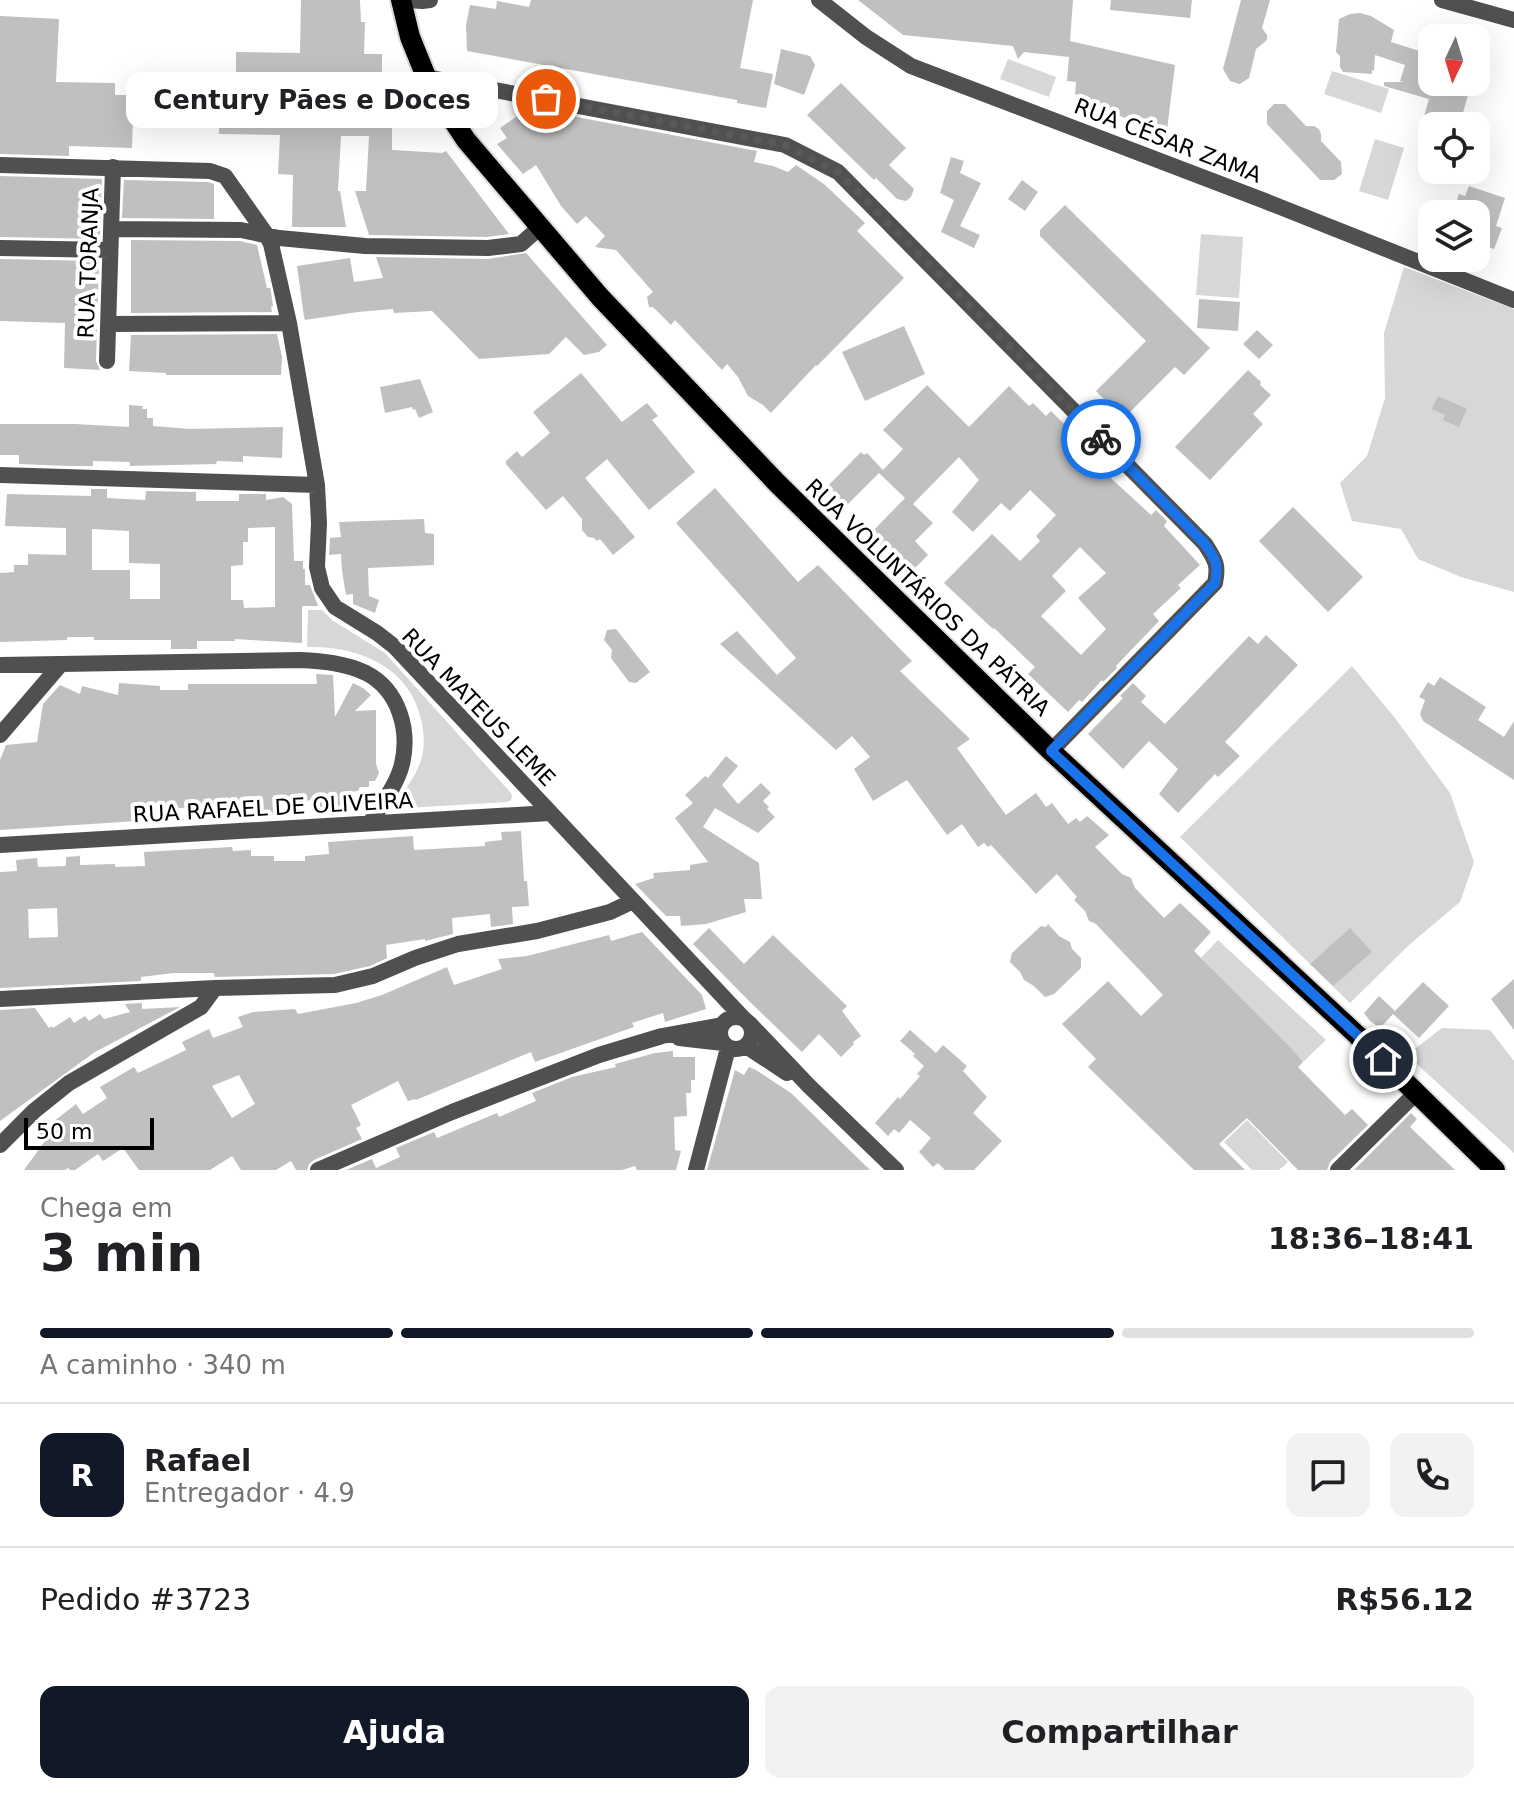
<!DOCTYPE html>
<html lang="pt">
<head>
<meta charset="utf-8">
<style>
	body { margin:0; font-family:"DejaVu Sans",sans-serif; background:#f2f2f2; color:#202124; height:100vh; display:flex; flex-direction:column; font-size:30px; white-space:nowrap }
	* { box-sizing:border-box; margin:0 }
	p { font-size:26px; color:#757577 }
	.icon { flex:none; width:44px; height:44px; fill:none; stroke:currentColor; stroke-width:2; stroke-linecap:round; stroke-linejoin:round }
	.map { position:relative; height:1170px; overflow:hidden }
	.drawer { display:flex; flex-direction:column; background:#fff; flex:1 }
	.drawer>* { flex:none }
	.needle { width:52px; rotate:184deg }
	.tools { position:absolute; left:1418px; top:24px; display:grid; gap:16px }
	.tools a { display:grid; place-items:center; width:72px; height:72px; border-radius:16px; background:#fff; box-shadow:0 8px 32px #0002; font-size:40px }
	.scale { position:absolute; left:24px; bottom:20px; width:130px; box-sizing:border-box; padding-left:8px; border:4px solid #000; border-top:0; font-size:22px; line-height:28px; white-space:nowrap; color:#000; -webkit-text-stroke:6px #fff; paint-order:stroke }
	.pin { position:absolute; display:grid; place-items:center; width:68px; height:68px; color:#fff; margin:-34px; border:4px solid #fff; border-radius:50%; box-shadow:0 2px 8px #0007 }
	.courier { position:absolute; display:grid; place-items:center; width:80px; height:80px; margin:-40px; border:6px solid #1a73e8; border-radius:50%; background:#fff; color:#222; box-shadow:0 2px 10px #0007 }
	.bubble { position:absolute; height:56px; border-radius:16px; background:#fff; box-shadow:0 8px 32px #0002; font-size:26px; font-weight:600; line-height:56px; text-align:center }
	.overview em { font-style:normal; font-weight:600 }
	.overview div { display:flex; flex-direction:column-reverse }
	.overview { display:flex; align-items:center; justify-content:space-between; height:136px; padding:0 40px }
	h1 { font-size:52px; font-weight:600; line-height:60px }
	.bar { display:grid; grid-template-columns:repeat(4,1fr); gap:12px 8px; align-content:center; height:96px; padding:0 40px }
	.bar i { height:10px; border-radius:6px; background:#e0e0e0 }
	.bar .current { background:#111827 }
	.bar p { grid-column:span 4 }
	.line { display:flex; align-items:center; gap:20px; padding:0 40px; border-top:2px solid #e0e0e0 }
	.line div { flex:1 }
	.round { display:grid; place-items:center; flex:none; width:84px; height:84px; border-radius:16px; background:#f2f2f2 }
	.button { display:flex; gap:16px; margin-top:auto; padding:16px 40px }
	.button a { flex:1; height:92px; border-radius:16px; background:#111827; color:#fff; font-size:32px; font-weight:600; line-height:92px; text-align:center }
	.button a+a { background:#f2f2f2; color:#202124 }
	.map>svg:first-child { display:block }
</style>
</head>
<body>
<div class="map">
<svg width="1514" height="1170" viewBox="0 0 1514 1170">
	<rect width="100%" height="100%" fill="#fff"/>
	<!-- green -->
	<path fill="#d7d7d7" d="M1008,59L1056,77L1049,97L1000,79Z
		M1332,71L1389,89L1381,113L1324,94Z
		M1375,139L1404,148L1388,200L1359,191Z
		M1201,234L1243,237L1239,298L1196,295Z
		M1404,267L1514,309V592L1461,577L1418,559L1401,529L1352,521L1340,483L1367,456L1385,398L1384,333Z
		M308,610H322L332,620L385,653L510,792L512,795L511,800L507,802L406,808L402,806L400,799C407,786 417,774 421,760C425,748 424,735 422,723C411,666 358,646 307,647Z
		M1352,666L1395,718L1450,793L1474,862L1460,902L1409,945L1350,1003L1180,837Z
		M1218,940L1326,1040L1303,1062L1201,958Z
		M1442,1028L1490,1030L1514,1061V1153L1407,1055Z
		M1247,1120L1288,1162L1279,1170H1252L1224,1142Z"/>
	<!-- building -->
	<path fill="#c0c0c0" fill-rule="evenodd" d="M301,0H360L361,22H365L364,54H382V88H406L424,121H392V150L442,153L446,151L509,234L487,237L369,235L355,191H366L369,136H341L338,191H340L346,227H292L293,175L278,174L280,135L219,134L220,85H236V52L300,53Z
		M531,0H753L740,68L773,74L766,108L737,103V100L467,51L466,25L470,5L496,9L497,1L529,7Z
		M858,0H1073L1070,41L1175,65L1167,130L1129,115L1125,118L1096,106L1094,102L1075,94L1076,82L1067,81L1069,57L1024,52L1018,59L1013,46L903,35Z
		M1111,0H1192L1190,18L1110,10Z
		M1241,0H1270L1262,28L1267,35V40L1256,49L1249,78L1240,84L1230,81L1223,69Z
		M1360,13L1371,16L1394,30L1391,42L1432,55L1424,82H1472L1459,126L1424,116L1429,99L1384,86V82H1403L1400,81L1405,65L1375,55L1374,71L1372,70V74L1343,72L1340,67V56L1336,52L1339,19L1350,14Z
		M0,16L59,19L56,82L115,83V95H128L127,115H133L132,148L69,146V156L0,154Z
		M781,49L810,56L815,65L804,95L774,84Z
		M841,83L906,148L889,165L914,189L911,197L906,201L897,199L876,178L874,180L807,115Z
		M1274,104H1285L1306,126H1314L1319,129L1321,134V141L1341,162L1342,174L1334,180H1320L1267,124V111Z
		M529,108L757,151L754,162L773,166L788,172L796,165L824,184L865,223L857,231L904,278L817,366L816,365L771,413L763,405L748,396L738,377L727,364L722,370L675,320L671,325L653,307H649L647,297L653,292L616,250L595,247L605,236L586,216L577,224L561,206L536,165L523,174L497,144L507,138L500,128Z
		M951,157L964,161L960,173L981,183L960,226L980,235L974,248L941,232L954,200L940,193Z
		M0,176L102,179L100,239L0,237Z
		M124,180L208,182L214,184V219L122,218Z
		M1022,180L1038,192L1025,211L1008,199Z
		M1469,186L1505,198L1496,226L1502,228L1494,249L1476,243V214H1453L1459,194L1465,196Z
		M1065,205L1210,348L1184,375L1175,367L1123,419L1096,391L1146,341L1040,236V230Z
		M131,240L240,241L257,245L267,288H270L271,292L273,306L271,307L272,312L131,313Z
		M526,253L607,345L599,352L584,355L566,337L549,354L479,359L432,311L394,313L393,309L358,312L305,320L304,317L297,266L350,258L354,282L383,278L376,257L488,259Z
		M0,259L99,261L96,361L100,370L64,368L65,323L0,321Z
		M1199,299L1240,302L1238,331L1197,328Z
		M904,326L925,374L865,401L842,352Z
		M1257,330L1273,345L1259,359L1243,344Z
		M277,334L282,357L281,375H166V373L129,371L131,335Z
		M1248,370L1261,382L1260,385L1271,395L1253,414L1263,424L1210,480L1175,447Z
		M581,373L622,422L647,403L658,416L652,420L695,472L649,510L607,459L585,478L635,537L613,555L600,539L597,541L594,538L588,537L582,530V519L563,496L546,510L506,464V461L517,451L522,457L550,433L533,412Z
		M420,379L433,412L419,418L415,409L413,410L412,407L385,413L380,387Z
		M927,385L969,427L1009,386L1029,406L1033,403L1046,416L1051,411L1082,442L1078,446L1101,469L1151,515L1156,510L1167,521L1164,526L1200,565L1178,585L1181,588L1153,614L1159,621L1116,666L1117,668L1103,682L1102,680L1082,702L1079,700L1068,712L1028,674L1035,667L994,628L993,629L944,583L992,534L1020,561L1040,541L1036,536L1056,515L1030,490L1010,511L1001,503L973,532L952,512L979,480L959,457L913,504L933,523L915,541L928,555L910,573L870,534L905,498L879,473L844,508L825,489L861,452L864,455L867,453L883,470L903,449L883,430ZM1080,547L1106,573L1078,598L1106,629L1081,655L1041,616L1066,591L1052,576Z
		M1438,396L1467,409L1459,427L1443,420L1445,415L1432,409Z
		M129,405L143,406L142,409H147V418H153V426L190,429L283,427L282,458L243,456V462L217,461L216,464L130,466V462L93,461V466H70L19,464V455H0V424H75L129,427Z
		M715,488L798,582L818,565L912,661L900,671L970,739L957,748L1006,815L1036,793L1046,807L1052,803L1068,824L1076,818L1080,822L1087,816L1109,835L1095,847L1122,874L1131,878L1135,888L1164,918L1180,903L1211,932L1194,951L1291,1048L1303,1062L1298,1067L1345,1115L1352,1109L1368,1125L1330,1162L1327,1170H1298L1247,1118L1219,1144L1245,1170H1194L1088,1067L1096,1059L1062,1024L1108,981L1141,1016L1163,995L1096,924L1089,921L1085,911L1074,900L1077,897L1057,874L1036,894L991,845L988,847L984,843L978,847L962,824L947,835L907,780L873,801L854,769L870,757L852,736L836,750L720,644L737,631L777,675L796,658L676,523Z
		M91,489H107V498L145,500L146,491L196,492V501H239V494H266V500L283,497L292,504L294,561H303V569H305V585H310L318,606H302V643L235,639V641H197V649H171V640H94V637H67V640L0,642V573L14,572V565H28V554L66,555V528L5,526L7,494L91,496ZM275,527V607L244,608L243,600H231V566L243,565V542H248V528ZM92,529L129,531V563L160,564V599H130V570H92Z
		M1293,507L1363,577L1328,612L1259,541Z
		M424,519L425,533L434,534V565L368,568L369,596L379,600L375,613L353,604V594L346,595L342,571L341,554L329,555L330,538L341,537L339,522Z
		M616,629L650,672L636,683L629,682L611,658L612,650L604,640L607,630Z
		M1266,635L1298,665L1225,742L1240,756L1218,777L1215,774L1178,813L1159,794L1178,769L1149,741L1123,769L1088,734L1123,698L1120,696L1133,683L1146,696L1141,702L1165,724L1249,636L1258,644Z
		M316,674L333,675L335,717L353,683L363,688L371,695L355,711L376,710V764L379,773L375,781H369V787H360L358,791L350,792L351,810L319,812V800L283,802V813L260,814V804L222,805L167,809V819L0,830V760L6,745L37,742L43,704L60,685L80,694L82,686L118,695L119,683L160,686V690H188V684H317Z
		M1440,677L1486,707L1478,720L1504,737L1514,721V780L1423,721L1420,714L1425,700L1419,697L1428,682L1434,686Z
		M726,756L738,766L722,785L738,804L761,783L771,793L763,801L769,807L767,809L775,817L758,833L715,808L703,827L759,863L762,899H744L746,912L706,924L681,926L680,916H666L635,884L654,878L653,873L690,870V865L708,862L675,818L693,803L685,795L705,776L708,778Z
		M521,831L524,881H527L529,906L512,907L513,924L491,927L490,914L452,918L453,934L425,941V939L386,945L387,958L370,966L334,974L215,977L214,973H174L141,977V981L0,988V872L17,871L16,860L37,858L38,867L66,866V857L80,856V865L115,864V867L145,866L144,852L232,847L233,851L251,850V856H274V861H305V856L329,854L328,842L413,836L414,850L485,846V842L502,840L501,832ZM57,908L58,937L29,938L28,909Z
		M1048,924L1059,936L1070,942L1072,949L1081,958V968L1054,994L1045,997L1034,986L1024,980L1020,972L1010,962L1012,953L1041,926L1046,927Z
		M709,928L744,964L773,935L847,1006L842,1011L861,1036L853,1042L854,1044L841,1057L819,1034L802,1052L749,1001L693,944Z
		M1350,928L1372,952L1333,986L1310,964Z
		M642,932L702,995L706,1009L665,1022L663,1013L632,1023L634,1027L535,1062L531,1052L416,1100L415,1099L408,1101L398,1081L351,1105L361,1125L356,1128L362,1139L314,1160L309,1164L307,1170H296L291,1161L276,1170H241L232,1156L210,1170H139L123,1148L103,1161L98,1154L75,1170H70L68,1168L65,1170H24L45,1141L39,1133L76,1104L83,1114L107,1098L100,1087L134,1067L138,1073L186,1050L182,1042L209,1029L213,1038L243,1027L238,1017L253,1012L295,1009L298,1014L356,1003L382,995L447,967L454,985L502,969L498,959L527,956L609,935L611,941ZM239,1075L255,1104L232,1118L212,1086Z
		M1514,979V1030L1491,999Z
		M1423,982L1449,1006L1419,1038L1393,1014L1380,1028L1370,1021L1364,1013L1379,996L1395,1011Z
		M142,1003V1009L180,1007L95,1052L0,1121V1010L35,1008L49,1028L52,1026L53,1028L70,1017L74,1023L85,1016L89,1021L100,1014L104,1019L130,1012L125,1004Z
		M910,1030L936,1053L943,1045L967,1066L963,1071L987,1097L973,1113L1002,1141L974,1170H945L938,1163L933,1167L919,1152L931,1138L910,1120L899,1133L894,1129L888,1136L875,1123L898,1097L900,1099L920,1076L917,1074L924,1066L913,1056L915,1054L900,1041Z
		M673,1051V1057H695V1080H691V1093H686L687,1116L674,1117L675,1150L681,1151L676,1170H637L635,1166L622,1170H346L372,1159L376,1168L400,1157L396,1148L434,1132L437,1138L497,1113L499,1117L536,1101L532,1093L572,1077L616,1067L615,1064L655,1053Z
		M749,1067L756,1070L791,1093L870,1170H707L735,1070L744,1075Z
		M1411,1113L1417,1119L1410,1127L1455,1170H1354Z"/>
	<g fill="none" stroke-linecap="round" stroke-linejoin="round">
		<defs>
			<path id="primary" d="M401,0L410,37L429,84L466,140L600,297L777,483L885,589L1051,751L1357,1035L1495,1170"/>
		</defs>
		<!-- primary casing -->
		<use href="#primary" stroke="#dbdbdb" stroke-width="24"/>
		<!-- street -->
		<path stroke="#505050" stroke-width="16" d="M409,0L422,1L430,0
			M819,0L866,37L911,66L1265,201L1514,300
			M1442,0L1514,20
			M426,77L785,145L838,172L1205,544C1215,560 1219,564 1215,583L1051,751
			M0,165L210,171L225,176L266,234L271,244L289,323L317,485L319,523L317,567L322,588L335,607L377,633L395,647L744,1019
			M111,229L241,230L279,238L365,246L488,248L521,244L540,227
			M0,248L110,250
			M108,324L289,323
			M107,361L113,167
			M0,475L317,485
			M0,665L300,660C322,661 345,663 366,673C399,690 410,730 402,764C397,785 381,805 370,823
			M0,735L61,664
			M0,845L550,813
			M0,999L215,988
			M720 1033a16 16 0 1 1 32 0a16 16 0 1 1-32 0Z
			M749,1023L809,1086L896,1170
			M679,1038L723,1043
			M746,1046L787,1073
			M0,1145L34,1111L69,1083L201,1007L215,988L335,985L373,976L415,958L458,944L537,931L610,912L633,901
			M318,1170L452,1112L599,1055L662,1036L722,1025
			M696,1170L728,1048
			M1338,1170L1417,1092"/>
		<!-- primary -->
		<use href="#primary" stroke="#000" stroke-width="20"/>
	</g>
	<g fill="none" stroke-linecap="round" stroke-linejoin="round">
		<!-- done -->
		<path stroke="#595959" stroke-width="8" stroke-dasharray="0 14.4" d="M546,99L785,145L838,172L1101,439"/>
		<!-- route -->
		<path stroke="#1a73e8" stroke-width="10" d="M1101,439L1205,544C1216,560 1219,564 1215,583L1051,751L1383,1059"/>
	</g>
	<g text-anchor="middle" stroke-width="8" stroke-linejoin="round" paint-order="stroke">
		<!-- street labels -->
		<g font-size="22" fill="#000" stroke="#fff">
			<text transform="translate(1168 140) rotate(21)" y="8">RUA CÉSAR ZAMA</text>
			<text transform="translate(88 263) rotate(-88)" y="8">RUA TORANJA</text>
			<text transform="translate(928 597) rotate(44)" y="8">RUA VOLUNTÁRIOS DA PÁTRIA</text>
			<text transform="translate(479 707) rotate(46)" y="8">RUA MATEUS LEME</text>
			<text transform="translate(273 807) rotate(-3)" y="8">RUA RAFAEL DE OLIVEIRA</text>
		</g>
	</g>
</svg>
<div class="tools">
<a><svg class="needle" viewBox="-14 -14 28 28"><path d="M0-13l5 13h-10z" fill="#e53935"/><path d="M0 13l5-13h-10z" fill="#757577"/></svg></a>
<a><svg class="icon" aria-label="locate" viewBox="0 0 24 24"><circle cx="12" cy="12" r="6"/><path d="M12 2v4M12 18v4M2 12h4M18 12h4"/></svg></a>
<a><svg class="icon" aria-label="layers" viewBox="0 0 24 24"><path d="M12 4l9 5-9 5-9-5zM3 14l9 5 9-5"/></svg></a>
</div>
<div class="scale">50 m</div>
<div class="pin" style="left:546px;top:99px;background:#ea580c"><svg class="icon" aria-label="bag" viewBox="0 0 24 24"><path d="M5 8h14l-1 12H6zM9 8a3 3 0 0 1 6 0"/></svg></div>
<div class="pin" style="left:1383px;top:1059px;background:#1f2937"><svg class="icon" aria-label="home" viewBox="0 0 24 24"><path d="M3 11l9-7 9 7M6 9v11h12V9"/></svg></div>
<div class="courier" style="left:1101px;top:439px"><svg class="icon" aria-label="bike" viewBox="0 0 24 24"><circle cx="6" cy="16" r="4"/><circle cx="18" cy="16" r="4"/><path d="M6 16l4-8h5l3 8M10 8l3 8H6M13 5h3"/></svg></div>
<div class="bubble" style="left:126px;top:72px;width:372px">Century Pães e Doces</div>
</div>
<section class="drawer">
<div class="overview"><div><h1>3 min</h1><p>Chega em</p></div><em>18:36–18:41</em></div>
<div class="bar"><i class="current"></i><i class="current"></i><i class="current"></i><i></i><p>A caminho · 340 m</p></div>
<div class="line" style="height:144px"><b class="round" style="background:#111827;color:#fff">R</b><div><b>Rafael</b><p>Entregador · 4.9</p></div><a class="round"><svg class="icon" aria-label="chat" viewBox="0 0 24 24"><path d="M4 5h16v11H9l-5 4z"/></svg></a><a class="round"><svg class="icon" aria-label="phone" viewBox="0 0 24 24"><path d="M5 4h4l2 5-3 2q2 4 5 5l2-3 5 2v4C11 20 4 13 5 4z"/></svg></a></div>
<div class="line" style="height:104px"><div>Pedido #3723</div><b>R$56.12</b></div>
<div class="button"><a>Ajuda</a><a>Compartilhar</a></div>
</section>
</body>
</html>
